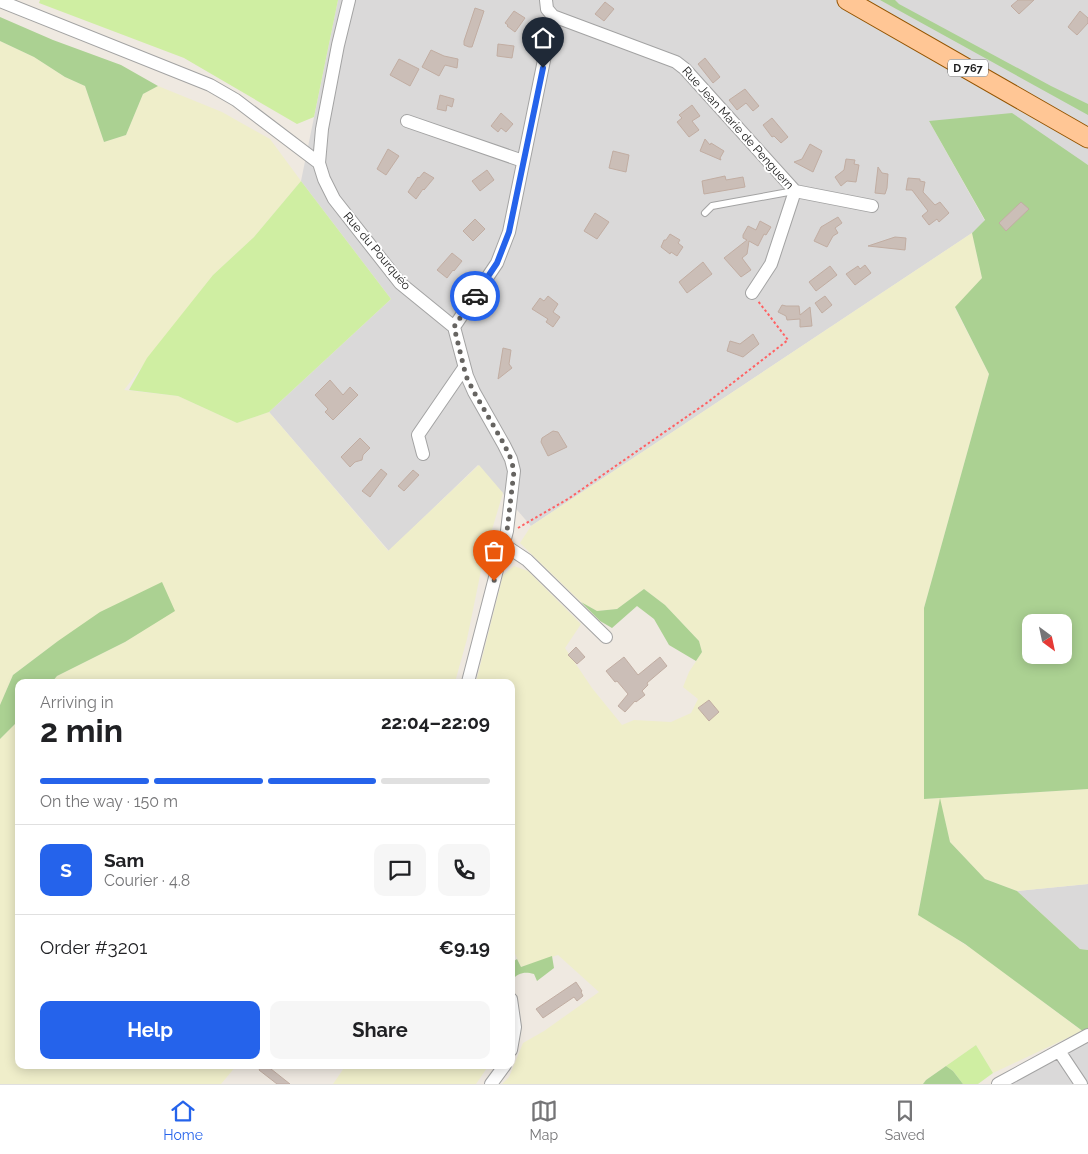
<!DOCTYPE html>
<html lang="en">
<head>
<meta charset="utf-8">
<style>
	body { margin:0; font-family:Raleway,sans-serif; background:#f6f6f6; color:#202124; height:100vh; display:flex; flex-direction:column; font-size:19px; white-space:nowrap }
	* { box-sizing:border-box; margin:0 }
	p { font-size:16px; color:#757577 }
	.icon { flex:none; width:28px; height:28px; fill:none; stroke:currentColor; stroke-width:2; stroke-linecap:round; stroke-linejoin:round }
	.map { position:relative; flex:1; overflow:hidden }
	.side { position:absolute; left:15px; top:679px; width:500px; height:390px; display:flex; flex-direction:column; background:#fff; border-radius:10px; box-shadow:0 2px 12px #0003 }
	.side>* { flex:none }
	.needle { width:32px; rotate:147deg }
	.controls { position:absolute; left:1022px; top:614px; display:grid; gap:10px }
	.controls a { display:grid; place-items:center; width:50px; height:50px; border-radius:10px; background:#fff; box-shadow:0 2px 12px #0003; font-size:25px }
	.pin { position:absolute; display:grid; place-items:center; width:42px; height:42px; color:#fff; margin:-51px -21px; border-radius:50% 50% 50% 0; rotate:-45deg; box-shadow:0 0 5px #0007 }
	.pin .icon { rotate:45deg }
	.courier { position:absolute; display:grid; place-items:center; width:50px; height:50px; margin:-25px; border:4px solid #2563eb; border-radius:50%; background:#fff; color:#222; box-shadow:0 1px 6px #0007 }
	.overview em { font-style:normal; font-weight:700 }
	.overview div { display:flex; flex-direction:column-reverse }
	.overview { display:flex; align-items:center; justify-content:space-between; height:85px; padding:0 25px }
	h1 { font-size:32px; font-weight:700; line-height:38px }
	.bar { display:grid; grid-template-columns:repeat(4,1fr); gap:8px 5px; align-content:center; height:60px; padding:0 25px }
	.bar i { height:6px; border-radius:4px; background:#e0e0e0 }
	.bar .selected { background:#2563eb }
	.bar p { grid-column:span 4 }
	.line { display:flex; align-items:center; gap:12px; padding:0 25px; border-top:1px solid #e0e0e0 }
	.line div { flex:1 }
	.round { display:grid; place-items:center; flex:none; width:52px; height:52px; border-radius:10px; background:#f6f6f6 }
	.cta { display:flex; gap:10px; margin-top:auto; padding:10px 25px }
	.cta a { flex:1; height:58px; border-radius:10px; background:#2563eb; color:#fff; font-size:20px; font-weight:700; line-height:58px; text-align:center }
	.cta a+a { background:#f6f6f6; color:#202124 }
	.tab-bar { display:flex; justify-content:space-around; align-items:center; height:70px; border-top:1px solid #e0e0e0; background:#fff; font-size:14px; color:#757577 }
	.tab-bar a { display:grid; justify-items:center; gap:2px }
	.tab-bar .selected { color:#2563eb }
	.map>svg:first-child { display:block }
</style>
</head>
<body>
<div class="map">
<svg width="1088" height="1084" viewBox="0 0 1088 1084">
	<rect width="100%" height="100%" fill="#efe9e1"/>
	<!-- residential -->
	<path fill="#dad9d9" d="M338,0H1088V165L1083,162L929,121L985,221L972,233L531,526L478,465L389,551L269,412L391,299L301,181Z
		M1088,884V950L1080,949L1017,891Z
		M1088,1036V1084H1003Z"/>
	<!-- farmland -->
	<path fill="#efeeca" d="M0,41L34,57L65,77L85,86L104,142L126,135L143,94L158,86L222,112L270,139L301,181L254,237L213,275L124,390L178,396L237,423L269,412L388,551L479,465L503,493L484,556L467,639L455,682H52L57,676L125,642L148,627L58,641L13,675L0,705Z
		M972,233L982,278L955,308L989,374L924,608V799L1088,789V884L1017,891L985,879L950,842L940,800L918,914L978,953L1082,1031L993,1073L976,1045L926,1080L923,1084H502L509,1077L523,1043L544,1031L599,992L558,955L521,967L511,945V682H476L503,575L514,566L528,571L581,624L565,648L592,688L622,725L634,720L671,722L691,713L698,699L683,687L689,672L702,652L699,641L665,605L644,589L617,609L597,611L581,602L520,543L531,526Z
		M19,720V1065H237L221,1084H0V739Z
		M346,1065H489L476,1084H333Z"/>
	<!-- grass -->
	<path fill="#cfeea2" d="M40,0H338L314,117L297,124L184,58L39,3Z
		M301,181L391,299L269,412L237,423L178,396L129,390L147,358L213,275L254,237Z
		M976,1045L993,1073L978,1084H963L953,1071L946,1066Z"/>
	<!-- forest -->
	<path fill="#abd192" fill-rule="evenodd" d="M880,0H895L899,4L1051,86L1088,104V115Z
		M0,17L53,40L121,65L158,86L143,94L126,135L104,142L85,86L65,77L34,57L0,41Z
		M1012,113L1088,165V789L940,798L950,842L985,879L1017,891L1080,949L1088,950V1035L965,944L918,915L940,798L924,799V608L989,374L955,307L982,278L972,233L985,220L929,121ZM1031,622H1064V655H1031Z
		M162,582L175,611L125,642L57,676L52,682H19V720L0,739V705L13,675L58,641L100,612Z
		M644,589L665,605L699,641L702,652L696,661L669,645L654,619L637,606L612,628L600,621L581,602L597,611L617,609Z
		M552,956L554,968L537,981L534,974C524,971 519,973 511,980V963L517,959L521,967Z
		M946,1066L953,1071L963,1084H923L926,1080Z"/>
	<!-- building -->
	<path fill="#cbbeb7" stroke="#c1ada2" d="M1018,0H1034L1019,14L1011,6Z
		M605,2L614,9L604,21L595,14Z
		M475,8L484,11L472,47H469L464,45V41Z
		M514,11L525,18L515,32L507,26L508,25L505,23Z
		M1080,11L1088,18V23L1077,35L1068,27Z
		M498,44L514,46L512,58L497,56Z
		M431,50L444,56L458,59L457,68L445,65L439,76L422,67Z
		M705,58L720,77L713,83L698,64Z
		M399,59L419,69L410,86L390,75Z
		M745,89L759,106L753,111L746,103L737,110L729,100Z
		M440,95L454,99L452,107L447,105L446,111L437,109Z
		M692,105L700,116L692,121L699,130L689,137L677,122L682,118L679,115Z
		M501,113L513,124L506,132L501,128L498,132L491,126Z
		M772,118L788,137L781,143L774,136L772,137L763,125Z
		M705,139L710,145L711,143L724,151L720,158L721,160L700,151Z
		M810,144L822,151L813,172L794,162L802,159Z
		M388,149L399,156L386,175L377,169Z
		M613,151L629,155L626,172L609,168Z
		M846,159L855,160L854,164L859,165L856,182L847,181L841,186L835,177L844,170Z
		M878,167L882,173L888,174L887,188L885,194L875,193Z
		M487,170L494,180L480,191L472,181Z
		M424,172L434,178L424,190L423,189L416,199L408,192L418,177L419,178Z
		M725,176L726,180L743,177L745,187L704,194L702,181Z
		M908,178L920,179V181L925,182L923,192L935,205L940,202L949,213L939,222L937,219L929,225L922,216L928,211L912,190H906Z
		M1021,202L1029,209L1006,231L999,223Z
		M595,213L609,222L597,239L584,231Z
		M838,217L842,223L835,228L838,233L833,236L827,247L814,241L821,227Z
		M475,219L485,229L473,241L463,231Z
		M760,221L771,227L766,235L764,234L758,246L749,241L747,254L742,258L751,270L741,277L724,258L747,240L743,238V235L748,226L756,230Z
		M670,234L680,240L678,243L683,247L677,256L671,252L670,254L661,247L664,240H666Z
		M895,237L906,238L905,250L868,246Z
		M452,253L462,261L454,271L453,270L447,278L437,270Z
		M703,262L712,274L687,293L679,282Z
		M865,265L871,273L855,285L846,274L858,266L860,269Z
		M830,266L837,275L816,291L809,282Z
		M548,296L558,304L553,312L560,317L553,327L546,322L548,319L532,309L540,298L544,301Z
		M825,296L832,305L822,313L815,303Z
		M782,305L786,306H799L800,315L810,307L812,326L800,327V319L787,320L786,316L778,312Z
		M753,334L759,344L743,357L727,351L730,341L740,344Z
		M503,348L511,350L509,364L512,368L498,379Z
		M330,380L343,395L350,387L358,395L333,420L325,412L328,409L315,395Z
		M553,431L558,432L567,447L548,456L541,442L542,438Z
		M360,438L370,448L363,455L362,460L355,462L350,467L341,457Z
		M381,469L387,474L370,497L362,491Z
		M413,470L419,475L404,491L398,486Z
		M576,647L585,657L577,664L568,655Z
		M624,657L638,675L660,657L667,666L647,683L648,685L642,691L645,695L636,702L635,701L625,712L618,706L628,694L617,681L615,682L606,671Z
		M709,700L719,712L709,721L698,708Z
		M576,982L582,991L581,992L583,996L577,1001L574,997L543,1018L536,1009Z
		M262,1065H266L290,1084H277L259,1070Z"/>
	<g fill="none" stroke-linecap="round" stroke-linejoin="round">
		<defs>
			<path id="service" d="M705,213L712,206L794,191"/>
			<path id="minor" d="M349,0L338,45L322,129L319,163L324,179L334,199L400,283L454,327L467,376L474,392L504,445L511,459L514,471L507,531L468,682
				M0,1L210,85L236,100L319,163
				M553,16L676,62L685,69L795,191L872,206
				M407,121L523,161
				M752,293L771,264L795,191
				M454,327L497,263L509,232L553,16L547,9L546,0
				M423,454L418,435L464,368
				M503,544L527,560L606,637
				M511,999L515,1027L511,1050
				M1059,1051L1081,1084
				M491,1084L505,1065
				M998,1084L1088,1035"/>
			<path id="primary" d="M847,0L1088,138"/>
		</defs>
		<!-- service casing -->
		<use href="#service" stroke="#a3a3a3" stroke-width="8"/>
		<!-- minor casing -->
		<use href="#minor" stroke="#a3a3a3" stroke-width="14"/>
		<!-- primary casing -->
		<use href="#primary" stroke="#945400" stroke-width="21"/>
		<!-- path -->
		<path stroke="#ff6162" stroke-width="2" stroke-dasharray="2.5 2.5" stroke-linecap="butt" d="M518,528L568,499L708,402L788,340L758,301"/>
		<!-- service -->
		<use href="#service" stroke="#fff" stroke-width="6"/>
		<!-- minor -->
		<use href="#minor" stroke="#fff" stroke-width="12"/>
		<!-- primary -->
		<use href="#primary" stroke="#ffc695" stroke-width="19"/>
	</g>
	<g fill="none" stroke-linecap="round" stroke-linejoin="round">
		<!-- done -->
		<path stroke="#666461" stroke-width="5" stroke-dasharray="0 9" d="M475,296L454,327L466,376L474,392L504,444L511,459L514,471L507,531L494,581"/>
		<!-- route -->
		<path stroke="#2563eb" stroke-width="6" d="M475,296L497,263L509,232L543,68"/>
	</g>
	<g text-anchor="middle" stroke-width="4" stroke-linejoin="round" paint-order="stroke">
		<!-- shield labels -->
		<rect fill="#fff" stroke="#606060" stroke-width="1" x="948" y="59.5" width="40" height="17" rx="4"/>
		<g font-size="11" font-weight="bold" fill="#1c1c1c">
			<text x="968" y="72">D 767</text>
		</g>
		<!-- street labels -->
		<g font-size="12" fill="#1c1c1c" stroke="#fff">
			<text transform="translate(738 128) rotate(48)" y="4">Rue Jean Marie de Penguern</text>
			<text transform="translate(377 251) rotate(50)" y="4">Rue du Pourquéo</text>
		</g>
	</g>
</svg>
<div class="controls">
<a><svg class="needle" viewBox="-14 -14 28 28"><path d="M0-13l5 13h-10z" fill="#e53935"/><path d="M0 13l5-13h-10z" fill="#757577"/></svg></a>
</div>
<div class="pin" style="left:494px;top:581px;background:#ea580c"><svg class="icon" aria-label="bag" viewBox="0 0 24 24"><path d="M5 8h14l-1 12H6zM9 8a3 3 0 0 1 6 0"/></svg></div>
<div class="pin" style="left:543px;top:68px;background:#1f2937"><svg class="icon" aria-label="home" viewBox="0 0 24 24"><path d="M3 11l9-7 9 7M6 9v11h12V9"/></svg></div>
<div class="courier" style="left:475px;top:296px"><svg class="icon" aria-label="car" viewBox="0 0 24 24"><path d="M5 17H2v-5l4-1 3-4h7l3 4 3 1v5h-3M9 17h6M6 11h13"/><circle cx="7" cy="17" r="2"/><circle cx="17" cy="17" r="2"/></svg></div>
<section class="side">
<div class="overview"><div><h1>2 min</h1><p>Arriving in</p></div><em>22:04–22:09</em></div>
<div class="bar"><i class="selected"></i><i class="selected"></i><i class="selected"></i><i></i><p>On the way · 150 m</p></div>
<div class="line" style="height:90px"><b class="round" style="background:#2563eb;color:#fff">S</b><div><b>Sam</b><p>Courier · 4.8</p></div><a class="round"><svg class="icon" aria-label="chat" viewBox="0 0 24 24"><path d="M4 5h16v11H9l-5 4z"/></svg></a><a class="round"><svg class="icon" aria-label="phone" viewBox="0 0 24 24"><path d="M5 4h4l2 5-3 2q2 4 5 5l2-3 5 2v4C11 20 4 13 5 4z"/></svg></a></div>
<div class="line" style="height:65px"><div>Order #3201</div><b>€9.19</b></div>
<div class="cta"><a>Help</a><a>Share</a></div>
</section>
</div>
<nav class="tab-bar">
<a class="selected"><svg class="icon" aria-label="home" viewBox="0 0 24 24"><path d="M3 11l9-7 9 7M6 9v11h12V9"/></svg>Home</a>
<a><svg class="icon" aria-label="map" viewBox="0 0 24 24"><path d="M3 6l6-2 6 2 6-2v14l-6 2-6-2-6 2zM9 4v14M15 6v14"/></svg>Map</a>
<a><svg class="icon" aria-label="saved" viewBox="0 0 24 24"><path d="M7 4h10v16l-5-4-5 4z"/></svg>Saved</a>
</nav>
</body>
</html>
